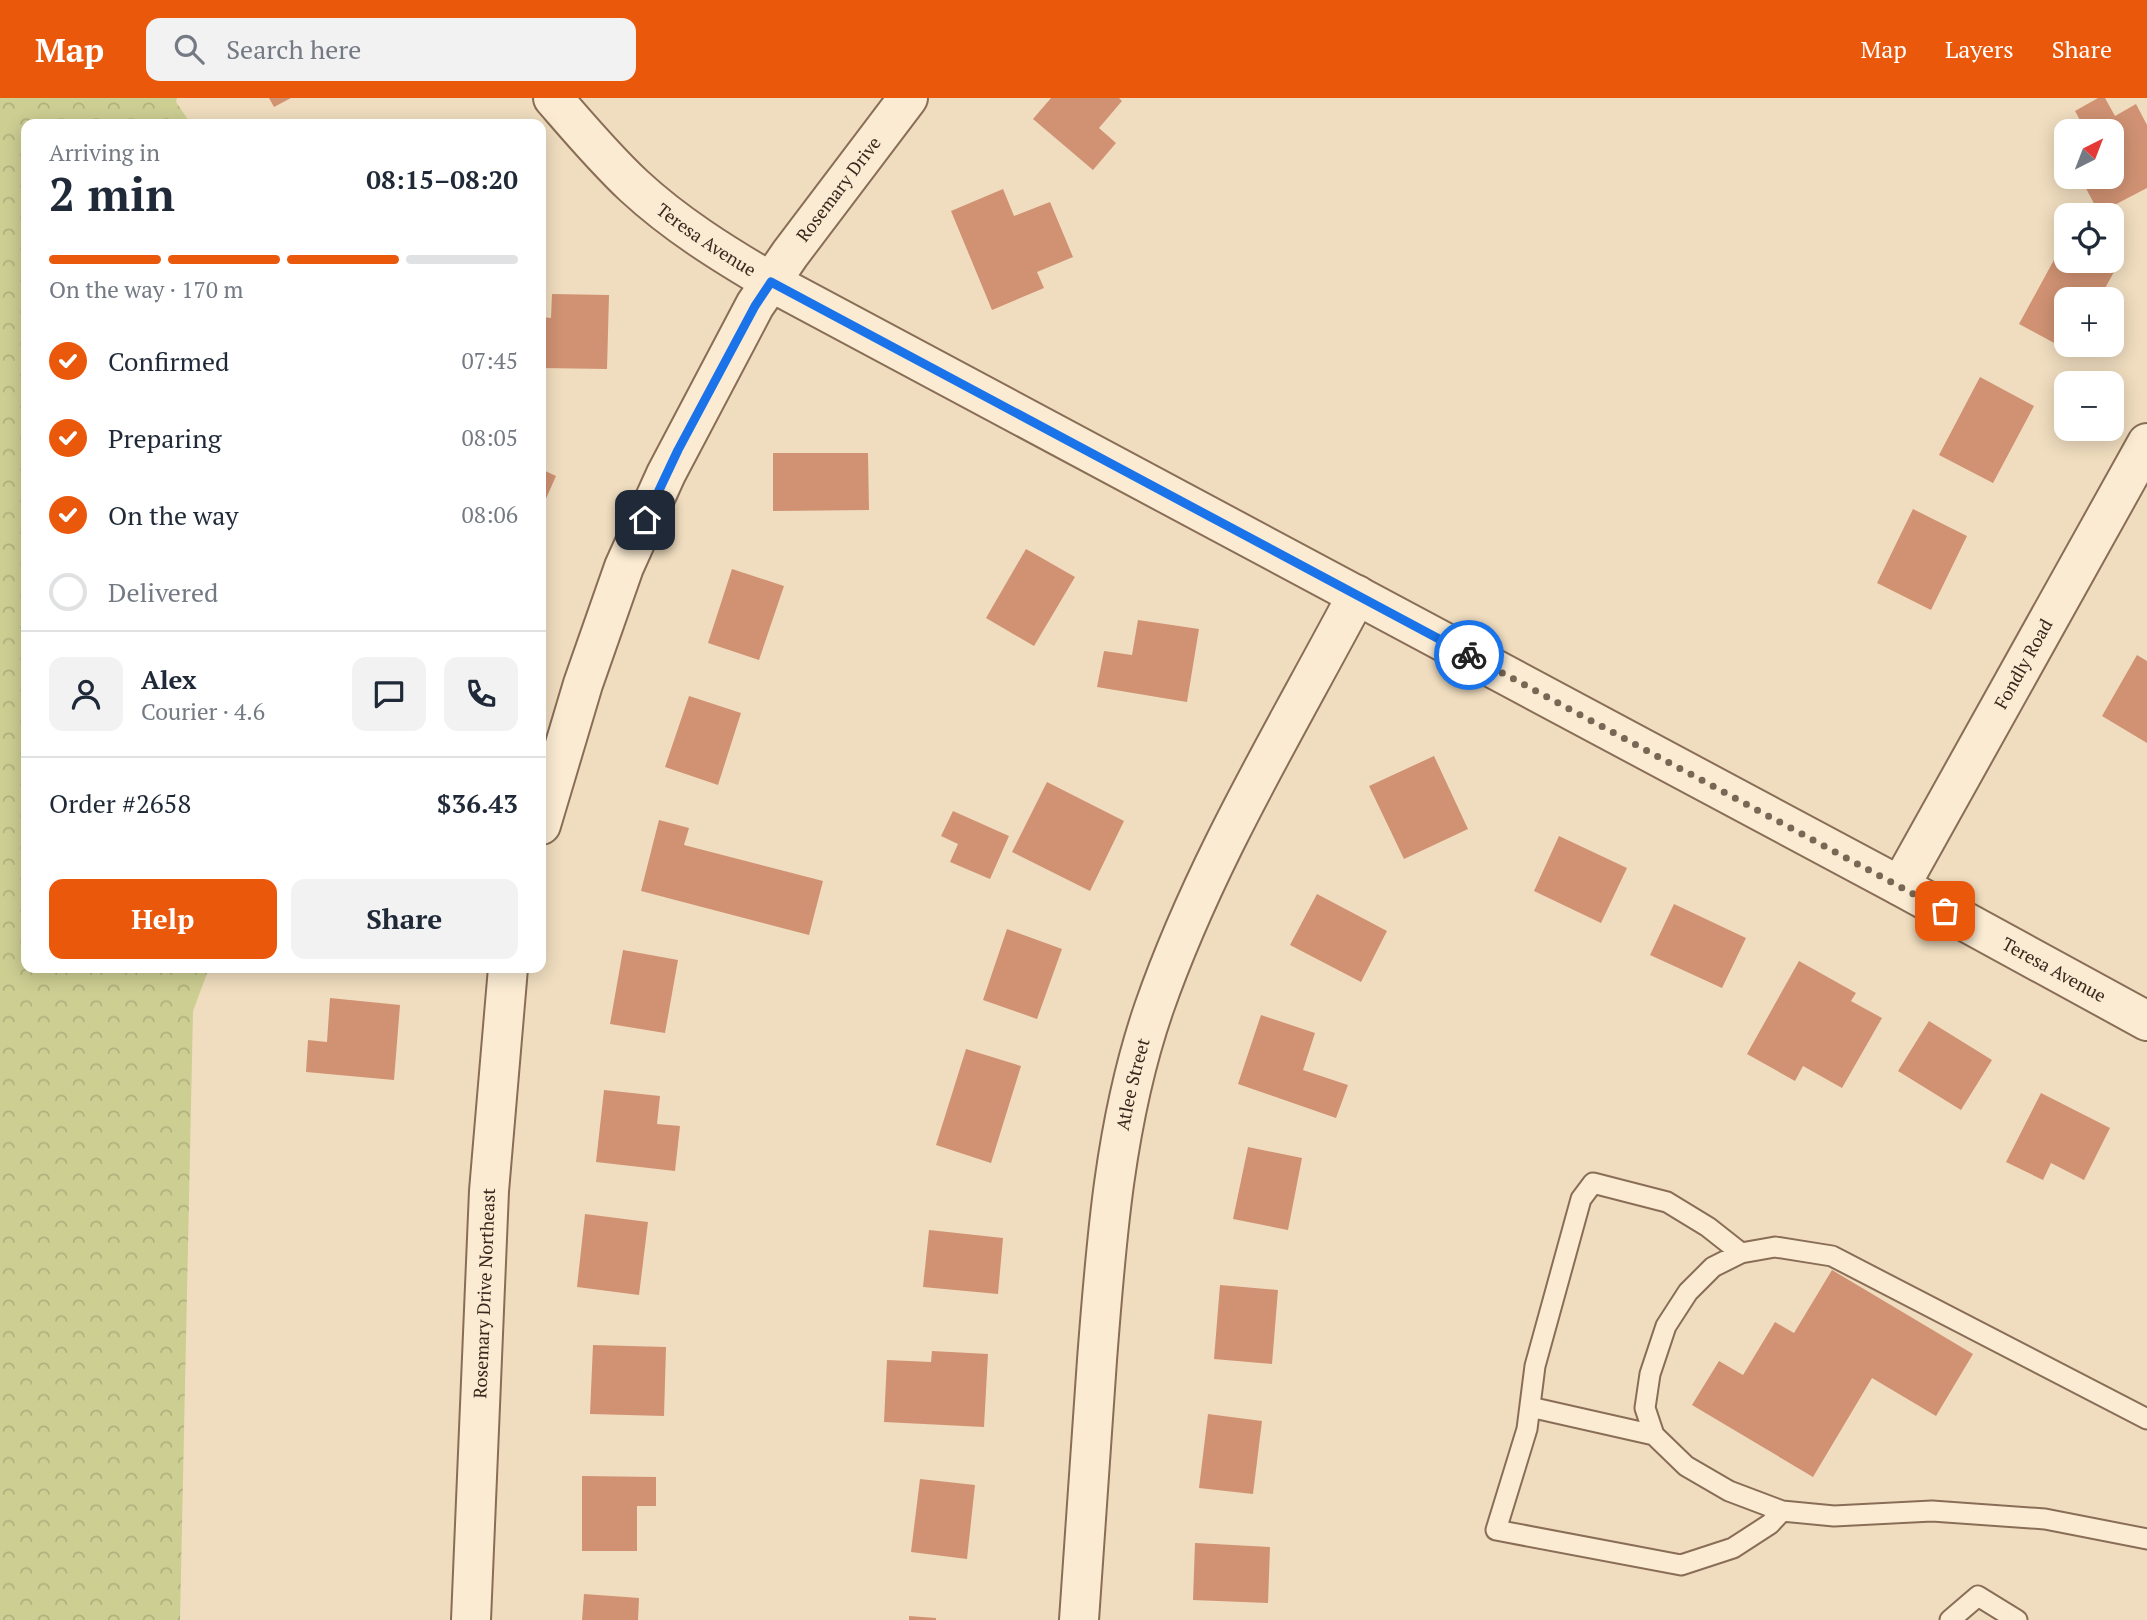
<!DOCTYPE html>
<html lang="en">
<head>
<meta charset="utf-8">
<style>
	body { margin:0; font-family:"PT Serif",serif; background:#f2f2f3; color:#1f2937; height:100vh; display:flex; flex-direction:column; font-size:26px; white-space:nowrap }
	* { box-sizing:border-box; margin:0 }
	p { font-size:23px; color:#747a83 }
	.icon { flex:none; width:38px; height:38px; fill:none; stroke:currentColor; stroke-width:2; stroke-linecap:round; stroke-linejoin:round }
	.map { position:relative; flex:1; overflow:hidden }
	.drawer { position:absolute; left:21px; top:21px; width:525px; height:854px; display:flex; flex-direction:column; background:#fff; border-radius:14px; box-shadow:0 4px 18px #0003 }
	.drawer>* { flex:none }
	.needle { width:46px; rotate:42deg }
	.tools { position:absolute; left:2054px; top:21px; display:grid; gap:14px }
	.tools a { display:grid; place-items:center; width:70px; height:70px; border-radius:14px; background:#fff; box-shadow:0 4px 18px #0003; font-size:35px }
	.pin { position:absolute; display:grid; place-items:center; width:60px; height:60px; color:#fff; margin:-30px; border-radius:14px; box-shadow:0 4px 10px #0006 }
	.courier { position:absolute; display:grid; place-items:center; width:70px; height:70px; margin:-35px; border:5px solid #1a73e8; border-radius:50%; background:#fff; color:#222; box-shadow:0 2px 9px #0007 }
	.head em { font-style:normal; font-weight:700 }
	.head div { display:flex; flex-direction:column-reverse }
	.head { display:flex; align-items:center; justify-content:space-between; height:119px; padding:0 28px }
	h1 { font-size:46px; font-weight:700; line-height:52px }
	.bar { display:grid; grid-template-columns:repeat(4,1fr); gap:10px 7px; align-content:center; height:84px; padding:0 28px }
	.bar i { height:9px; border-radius:5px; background:#e0e1e3 }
	.bar .on { background:#ea580c }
	.bar p { grid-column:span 4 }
	.line { display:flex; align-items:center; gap:18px; padding:0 28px; border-top:2px solid #e0e1e3 }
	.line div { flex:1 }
	.round { display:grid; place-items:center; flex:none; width:74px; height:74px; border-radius:14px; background:#f2f2f3 }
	ol { padding:0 28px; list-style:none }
	li { display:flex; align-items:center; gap:21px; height:77px }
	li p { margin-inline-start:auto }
	li .icon { padding:7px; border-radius:50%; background:#ea580c; color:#fff; stroke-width:4 }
	li:last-child { color:#747a83 }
	li i { width:38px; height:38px; border:4px solid #e0e1e3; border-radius:50% }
	.action { display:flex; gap:14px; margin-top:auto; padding:14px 28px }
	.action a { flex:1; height:80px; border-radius:14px; background:#ea580c; color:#fff; font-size:28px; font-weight:700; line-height:80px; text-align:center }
	.action a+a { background:#f2f2f3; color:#1f2937 }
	header { display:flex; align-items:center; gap:42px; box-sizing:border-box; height:98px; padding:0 35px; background:#ea580c; color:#fff }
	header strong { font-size:33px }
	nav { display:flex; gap:38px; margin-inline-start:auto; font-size:24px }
	.search { width:490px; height:63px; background:#f2f2f3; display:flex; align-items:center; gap:18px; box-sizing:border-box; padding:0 24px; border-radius:14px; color:#747a83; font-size:26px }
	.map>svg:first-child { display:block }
</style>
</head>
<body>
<header>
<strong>Map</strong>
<div class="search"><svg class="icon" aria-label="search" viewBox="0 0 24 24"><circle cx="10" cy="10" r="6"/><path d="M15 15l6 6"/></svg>Search here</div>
<nav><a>Map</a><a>Layers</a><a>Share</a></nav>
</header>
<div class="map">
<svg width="2147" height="1522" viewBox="0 0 2147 1522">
	<defs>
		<pattern id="forest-crowns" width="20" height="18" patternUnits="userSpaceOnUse" patternTransform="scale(1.75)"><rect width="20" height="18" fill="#ccce92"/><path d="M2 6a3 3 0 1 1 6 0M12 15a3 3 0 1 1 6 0" fill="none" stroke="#b0b17d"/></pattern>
	</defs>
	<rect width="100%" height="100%" fill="#f0ddbf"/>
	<!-- forest -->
	<path fill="url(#forest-crowns)" d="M0,0H177L176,4L191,26H26V870H209L193,913L180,1522H0Z"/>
	<!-- building -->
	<path fill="#d09273" d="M269,0H291L274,9Z
		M1051,0H1119L1122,3L1099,30L1116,45L1093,72L1033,21Z
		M2098,0H2105L2115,18L2136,6L2147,27V90L2099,115L2080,79H2112V33H2086L2075,13Z
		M1003,91L1014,118L1050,104L1073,159L1037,174L1044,190L992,212L951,113Z
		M2067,138V163H2112V161L2119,165L2099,201H2067V247H2075L2071,254L2019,226Z
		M552,196L609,197L607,271L541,270V219L551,220Z
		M1980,279L2034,308L1993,385L1939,357Z
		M773,355H868L869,412L773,413Z
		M541,371L556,378L541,412Z
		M1913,411L1967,438L1931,512L1877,485Z
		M1026,451L1075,479L1034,548L986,520Z
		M732,471L784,488L759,562L708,545Z
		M1138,522L1199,531L1187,604L1097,589L1104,553L1132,557Z
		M2137,557L2147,563V645L2102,618Z
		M689,598L741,615L718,687L665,669Z
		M1434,658L1468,731L1404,761L1369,688Z
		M1047,684L1124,723L1090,793L1012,754Z
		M953,713L1009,738L990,781L950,764L958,746L941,738Z
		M659,722L689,730L684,747L823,783L809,837L641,793Z
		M1559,738L1627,770L1601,825L1534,793Z
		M1317,796L1387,833L1361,884L1290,847Z
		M1674,806L1746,840L1722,890L1650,857Z
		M1007,831L1062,851L1037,921L983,902Z
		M623,852L678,862L665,935L610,926Z
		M1799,863L1856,895L1851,903L1882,920L1842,990L1803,968L1795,983L1747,956Z
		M330,900L400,907L394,982L306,974L308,942L327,944Z
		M1261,917L1315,935L1303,972L1348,987L1336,1020L1238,986Z
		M1929,923L1992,962L1961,1012L1898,973Z
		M966,951L1021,968L991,1065L936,1047Z
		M604,992L660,998L657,1026L680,1028L675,1073L596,1064Z
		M2041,995L2110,1030L2084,1082L2051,1065L2043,1082L2006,1064Z
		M1248,1049L1302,1060L1288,1132L1233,1121Z
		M585,1116L648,1124L639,1197L577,1189Z
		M929,1132L1003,1140L998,1196L923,1189Z
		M1832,1172L1973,1256L1936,1318L1872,1280L1813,1379L1692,1307L1719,1263L1743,1277L1775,1224L1794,1235Z
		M1220,1187L1278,1192L1272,1266L1214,1261Z
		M593,1247L666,1249L664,1318L590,1316Z
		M932,1253L988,1256L984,1329L884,1324L887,1262L931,1264Z
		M1208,1316L1262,1323L1253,1396L1199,1390Z
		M582,1378L656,1379V1408H637V1453H582Z
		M920,1381L975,1387L967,1461L911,1454Z
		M1195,1445L1270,1449L1268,1505L1193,1502Z
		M584,1496L639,1500L638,1522H582Z
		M909,1518L936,1520V1522H909Z"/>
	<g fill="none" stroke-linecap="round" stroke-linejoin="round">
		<defs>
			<path id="lane" d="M1741,1155L1708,1129L1667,1104L1593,1085L1581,1101L1535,1268L1527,1331L1496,1432L1681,1467L1733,1450L1770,1426L1782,1413
				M1530,1309L1654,1337
				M2147,1321L1832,1158L1775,1149L1741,1155L1713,1169L1688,1194L1666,1228L1650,1276L1645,1310L1654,1337L1686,1368L1729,1393L1782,1413L1834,1418L1932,1413L2045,1421L2147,1441
				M1950,1522L1978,1498L2017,1522"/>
			<g id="street">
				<path id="s1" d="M553,0C579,30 605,61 634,88C675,126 723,156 771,184L1900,788L2147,923"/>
				<path id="s2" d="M541,727L583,586L624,469L666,376L755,207L790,156L908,0"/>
				<path id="s3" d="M1900,788L2147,345"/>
				<path id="s4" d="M471,1522L489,1093L508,870"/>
				<path id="s5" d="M1079,1522C1085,1435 1091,1349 1097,1262C1106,1144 1115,1023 1154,910C1205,764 1285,633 1357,497"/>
			</g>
		</defs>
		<!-- lane casing -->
		<use href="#lane" stroke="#896d56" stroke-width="23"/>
		<!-- street casing -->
		<use href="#street" stroke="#896d56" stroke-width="42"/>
		<!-- lane -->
		<use href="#lane" stroke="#faebd2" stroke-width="19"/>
		<!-- street -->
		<use href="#street" stroke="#faebd2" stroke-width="38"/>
	</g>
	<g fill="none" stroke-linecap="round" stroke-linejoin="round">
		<!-- done -->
		<path stroke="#786755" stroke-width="7" stroke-dasharray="0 12.6" d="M1469,557L1945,813"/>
		<!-- route -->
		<path stroke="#1a73e8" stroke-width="9" d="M645,422L678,352L755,208L771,184L1469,557"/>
	</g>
	<g text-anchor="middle" stroke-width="6" stroke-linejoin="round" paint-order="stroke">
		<!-- street labels -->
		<g font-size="18" fill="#38271c" stroke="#f7e8cf">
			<text dy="6" stroke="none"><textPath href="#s2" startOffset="707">Rosemary Drive</textPath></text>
			<text dy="6" stroke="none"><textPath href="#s1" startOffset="210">Teresa Avenue</textPath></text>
			<text dy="6" stroke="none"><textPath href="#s3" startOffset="254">Fondly Road</textPath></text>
			<text dy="6" stroke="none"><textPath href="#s1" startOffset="1743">Teresa Avenue</textPath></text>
			<text dy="6" stroke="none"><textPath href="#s5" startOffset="539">Atlee Street</textPath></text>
			<text dy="6" stroke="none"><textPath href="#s4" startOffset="327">Rosemary Drive Northeast</textPath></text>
		</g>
	</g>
</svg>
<div class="tools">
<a><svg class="needle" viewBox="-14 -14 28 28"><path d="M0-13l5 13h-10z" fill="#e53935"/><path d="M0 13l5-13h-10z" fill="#747a83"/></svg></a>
<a><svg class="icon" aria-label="locate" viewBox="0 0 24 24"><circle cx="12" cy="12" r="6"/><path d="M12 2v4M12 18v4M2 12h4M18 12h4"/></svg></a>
<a>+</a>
<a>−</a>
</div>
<div class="pin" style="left:1945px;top:813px;background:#ea580c"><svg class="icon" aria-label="bag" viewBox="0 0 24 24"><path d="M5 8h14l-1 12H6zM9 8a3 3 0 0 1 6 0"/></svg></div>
<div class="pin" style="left:645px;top:422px;background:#1f2937"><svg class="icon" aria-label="home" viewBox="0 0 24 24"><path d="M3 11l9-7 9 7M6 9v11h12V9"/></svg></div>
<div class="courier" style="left:1469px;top:557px"><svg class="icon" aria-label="bike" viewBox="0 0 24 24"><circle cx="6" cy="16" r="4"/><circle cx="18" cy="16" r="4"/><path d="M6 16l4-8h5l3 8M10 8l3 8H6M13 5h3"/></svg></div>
<section class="drawer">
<div class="head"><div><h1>2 min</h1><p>Arriving in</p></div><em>08:15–08:20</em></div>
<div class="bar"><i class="on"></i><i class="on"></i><i class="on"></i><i></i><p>On the way · 170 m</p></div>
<ol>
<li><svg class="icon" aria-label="check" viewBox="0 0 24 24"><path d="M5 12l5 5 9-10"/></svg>Confirmed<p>07:45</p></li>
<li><svg class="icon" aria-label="check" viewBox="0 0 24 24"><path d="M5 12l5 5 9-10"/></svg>Preparing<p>08:05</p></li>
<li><svg class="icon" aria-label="check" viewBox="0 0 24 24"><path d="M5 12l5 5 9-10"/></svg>On the way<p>08:06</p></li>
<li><i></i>Delivered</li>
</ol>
<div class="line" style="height:126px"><a class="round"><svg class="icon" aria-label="person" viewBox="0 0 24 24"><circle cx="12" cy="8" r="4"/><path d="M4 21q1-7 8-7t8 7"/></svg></a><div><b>Alex</b><p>Courier · 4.6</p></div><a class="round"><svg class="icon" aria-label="chat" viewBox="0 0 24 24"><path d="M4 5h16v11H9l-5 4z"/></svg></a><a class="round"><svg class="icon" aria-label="phone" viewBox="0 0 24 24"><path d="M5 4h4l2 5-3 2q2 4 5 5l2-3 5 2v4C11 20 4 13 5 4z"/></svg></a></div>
<div class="line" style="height:91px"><div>Order #2658</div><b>$36.43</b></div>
<div class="action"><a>Help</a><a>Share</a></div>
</section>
</div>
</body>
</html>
